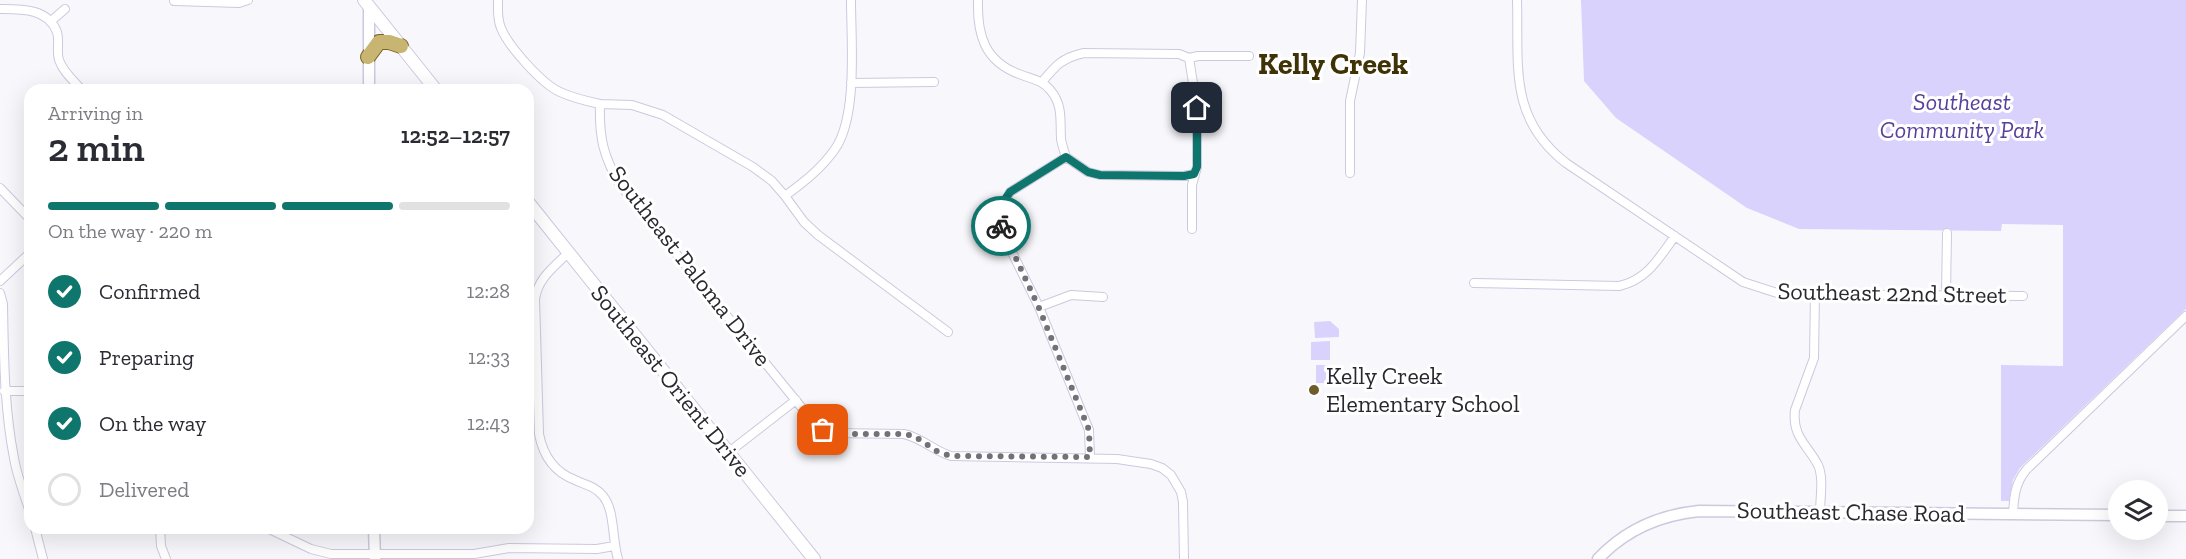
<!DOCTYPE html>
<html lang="en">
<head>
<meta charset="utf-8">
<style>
	body { margin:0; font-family:"Zilla Slab",serif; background:#f7f7f7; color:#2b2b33; height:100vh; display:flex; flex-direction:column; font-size:22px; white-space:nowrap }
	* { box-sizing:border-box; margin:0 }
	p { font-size:20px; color:#7c7c81 }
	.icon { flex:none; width:33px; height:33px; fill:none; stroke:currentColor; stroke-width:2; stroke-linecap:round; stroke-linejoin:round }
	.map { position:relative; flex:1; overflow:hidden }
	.panel { position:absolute; left:24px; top:84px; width:510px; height:450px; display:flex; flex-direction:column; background:#fff; border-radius:18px; box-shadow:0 6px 24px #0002 }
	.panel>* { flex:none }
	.fabs { position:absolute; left:2108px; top:480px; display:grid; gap:12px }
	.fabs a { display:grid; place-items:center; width:60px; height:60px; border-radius:50%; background:#fff; box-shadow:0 6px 24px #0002; font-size:30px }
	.pin { position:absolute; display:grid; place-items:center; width:51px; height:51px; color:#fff; margin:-26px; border-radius:12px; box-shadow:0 3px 9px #0006 }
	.courier { position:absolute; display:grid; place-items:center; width:60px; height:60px; margin:-30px; border:4px solid #0f766e; border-radius:50%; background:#fff; color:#222; box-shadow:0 2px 8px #0007 }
	.head em { font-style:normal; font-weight:600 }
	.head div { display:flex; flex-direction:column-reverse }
	.head { display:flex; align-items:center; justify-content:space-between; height:102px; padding:0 24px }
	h1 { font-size:39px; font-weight:600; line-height:45px }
	.bar { display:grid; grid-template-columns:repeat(4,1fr); gap:9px 6px; align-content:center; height:72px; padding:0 24px }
	.bar i { height:8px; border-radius:4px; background:#e1e1e2 }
	.bar .current { background:#0f766e }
	.bar p { grid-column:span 4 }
	ol { padding:0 24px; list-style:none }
	li { display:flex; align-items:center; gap:18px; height:66px }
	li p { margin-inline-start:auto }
	li .icon { padding:6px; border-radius:50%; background:#0f766e; color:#fff; stroke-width:4 }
	li:last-child { color:#7c7c81 }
	li i { width:33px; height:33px; border:3px solid #e1e1e2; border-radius:50% }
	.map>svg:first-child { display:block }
</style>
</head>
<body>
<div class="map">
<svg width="2186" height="559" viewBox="0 0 2186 559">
	<rect width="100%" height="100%" fill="#f8f8fc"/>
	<!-- green -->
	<path fill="#d8d2fd" d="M1581,0H2186V309L2020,468L2013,480L2009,501H2001V365L2063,366V225L2002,224L2001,231L1799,229L1747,208L1616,118L1584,81Z
		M1330,321L1339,329V337L1315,338L1314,322Z
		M1330,341V360H1311V342Z
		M1316,365H1331V383H1316Z"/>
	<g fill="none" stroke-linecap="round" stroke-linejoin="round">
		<defs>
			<path id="minor" d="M498,0C498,9 497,19 501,28C508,46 542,84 560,92C573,98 586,101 600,104C599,137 603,157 621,186L815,424L833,433L904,434C922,438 934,451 951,456L1117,459L1151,464L1162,468L1171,475L1181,492L1183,502L1184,559
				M978,0C977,34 984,61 1019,74C1031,79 1043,80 1051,91C1063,105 1060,122 1061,139C1062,145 1064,151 1066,157
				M1517,0C1519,65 1508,118 1566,163L1743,282L1780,294L2023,296
				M174,1L239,3L248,0
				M0,9C21,9 48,8 57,32C60,41 56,51 59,60C63,72 74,81 82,90
				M51,21L65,9
				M1189,58L1197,108V167L1192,185V229
				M1042,82C1056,65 1062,58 1084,53L1179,54L1189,58L1198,56H1249
				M851,83L934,82
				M600,104L632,105L663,115L753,167L772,181L785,196L804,222L818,235L948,332
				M1066,157L1010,192C1002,205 999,217 1002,232L1039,307L1089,430L1090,457
				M1066,157L1088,172L1100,175L1184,176L1194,174
				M1350,173V101L1360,53L1362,0
				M0,188L30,219
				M785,196C804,182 822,168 835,149C858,116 851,40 851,0
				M568,253C554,267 538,278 535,299L539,434C543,455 554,472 575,480C585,485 595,486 603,496C615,510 612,540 618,559
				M0,281L30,253
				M1474,283L1619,286C1647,280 1659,258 1675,236
				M0,293L3,304C4,356 4,407 14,458C17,476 24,494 30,512
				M1815,294L1814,358L1795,410C1792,437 1807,444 1818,465C1824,478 1820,498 1820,512
				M1946,295L1947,233
				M1039,307L1071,295L1103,297
				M4,391H30
				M729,452L796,400
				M2013,514C2014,496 2015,483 2027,469L2186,316
				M35,528L43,559
				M160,528L161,546L166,559
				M267,528L311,549L331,554H474L509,548L597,549L614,546"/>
			<path id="tertiary" d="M369,90V6
				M2157,516H2186
				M374,528L375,559
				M1598,559C1626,529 1660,515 1699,511L2118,515"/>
			<path id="secondary" d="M364,0L436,90
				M528,202L814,559"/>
			<path id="primary" d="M368,57L379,42H389L401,46"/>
		</defs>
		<!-- minor casing -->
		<use href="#minor" stroke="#ccc9df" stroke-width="10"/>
		<!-- tertiary casing -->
		<use href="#tertiary" stroke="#ccc9df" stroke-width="13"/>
		<!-- secondary casing -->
		<use href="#secondary" stroke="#ccc9df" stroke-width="14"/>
		<!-- primary casing -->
		<use href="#primary" stroke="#78641c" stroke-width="16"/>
		<!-- minor -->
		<use href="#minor" stroke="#fff" stroke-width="8"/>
		<!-- tertiary -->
		<use href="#tertiary" stroke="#fff" stroke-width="10"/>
		<!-- secondary -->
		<use href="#secondary" stroke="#fff" stroke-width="12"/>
		<!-- primary -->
		<use href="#primary" stroke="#c8b571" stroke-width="14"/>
	</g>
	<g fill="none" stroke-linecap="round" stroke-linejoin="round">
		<!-- done -->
		<path stroke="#717177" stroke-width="6" stroke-dasharray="0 10.8" d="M823,430L844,434H904L914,436L938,452L951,456L1090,457L1089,430L1039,308L1001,226"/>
		<!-- route -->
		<path stroke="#0f766e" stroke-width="8" d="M1001,226L1004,201L1010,192L1066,157L1088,172L1100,175L1184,176L1194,174L1197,167V108"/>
	</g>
	<!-- markers -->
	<circle fill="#6e5d2b" stroke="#fff" stroke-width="2" cx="1314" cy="390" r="6"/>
	<g text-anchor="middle" stroke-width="6" stroke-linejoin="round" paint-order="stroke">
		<!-- park labels -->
		<g font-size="24" font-style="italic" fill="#59409d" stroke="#fff">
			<text x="1962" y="110">Southeast<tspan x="1962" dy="28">Community Park</tspan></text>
		</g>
		<!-- street labels -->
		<g font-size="24" fill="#292830" stroke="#fff">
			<text transform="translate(690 266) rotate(52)" y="8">Southeast Paloma Drive</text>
			<text transform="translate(1892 293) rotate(1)" y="8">Southeast 22nd Street</text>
			<text transform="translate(671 381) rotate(51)" y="8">Southeast Orient Drive</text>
			<text transform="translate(1851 512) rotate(1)" y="8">Southeast Chase Road</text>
		</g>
		<!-- poi labels -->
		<g font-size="24" fill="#292830" stroke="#fff" text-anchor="start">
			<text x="1326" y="384">Kelly Creek<tspan x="1326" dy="28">Elementary School</tspan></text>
		</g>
		<!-- district labels -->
		<g font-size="30" font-weight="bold" fill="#3f3207" stroke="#fff">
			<text x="1333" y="74">Kelly Creek</text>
		</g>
	</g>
</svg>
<div class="fabs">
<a><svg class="icon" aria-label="layers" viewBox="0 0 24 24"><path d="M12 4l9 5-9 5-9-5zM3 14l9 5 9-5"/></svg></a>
</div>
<div class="pin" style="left:823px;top:430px;background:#ea580c"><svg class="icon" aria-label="bag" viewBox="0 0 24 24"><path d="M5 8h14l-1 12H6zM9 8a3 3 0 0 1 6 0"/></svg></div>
<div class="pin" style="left:1197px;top:108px;background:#1f2937"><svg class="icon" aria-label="home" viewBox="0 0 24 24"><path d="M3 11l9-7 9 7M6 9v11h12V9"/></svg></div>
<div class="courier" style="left:1001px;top:226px"><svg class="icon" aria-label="bike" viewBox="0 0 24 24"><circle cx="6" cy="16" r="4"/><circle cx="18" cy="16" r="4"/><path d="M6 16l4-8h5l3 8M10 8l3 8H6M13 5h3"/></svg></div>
<section class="panel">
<div class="head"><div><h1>2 min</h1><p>Arriving in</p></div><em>12:52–12:57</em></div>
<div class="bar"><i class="current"></i><i class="current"></i><i class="current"></i><i></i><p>On the way · 220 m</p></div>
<ol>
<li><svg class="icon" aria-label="check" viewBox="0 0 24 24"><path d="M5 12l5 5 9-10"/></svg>Confirmed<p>12:28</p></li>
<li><svg class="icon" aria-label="check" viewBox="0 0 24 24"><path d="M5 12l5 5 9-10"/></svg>Preparing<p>12:33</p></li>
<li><svg class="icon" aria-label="check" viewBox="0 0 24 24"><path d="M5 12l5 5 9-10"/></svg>On the way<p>12:43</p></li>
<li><i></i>Delivered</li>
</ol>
</section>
</div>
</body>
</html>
